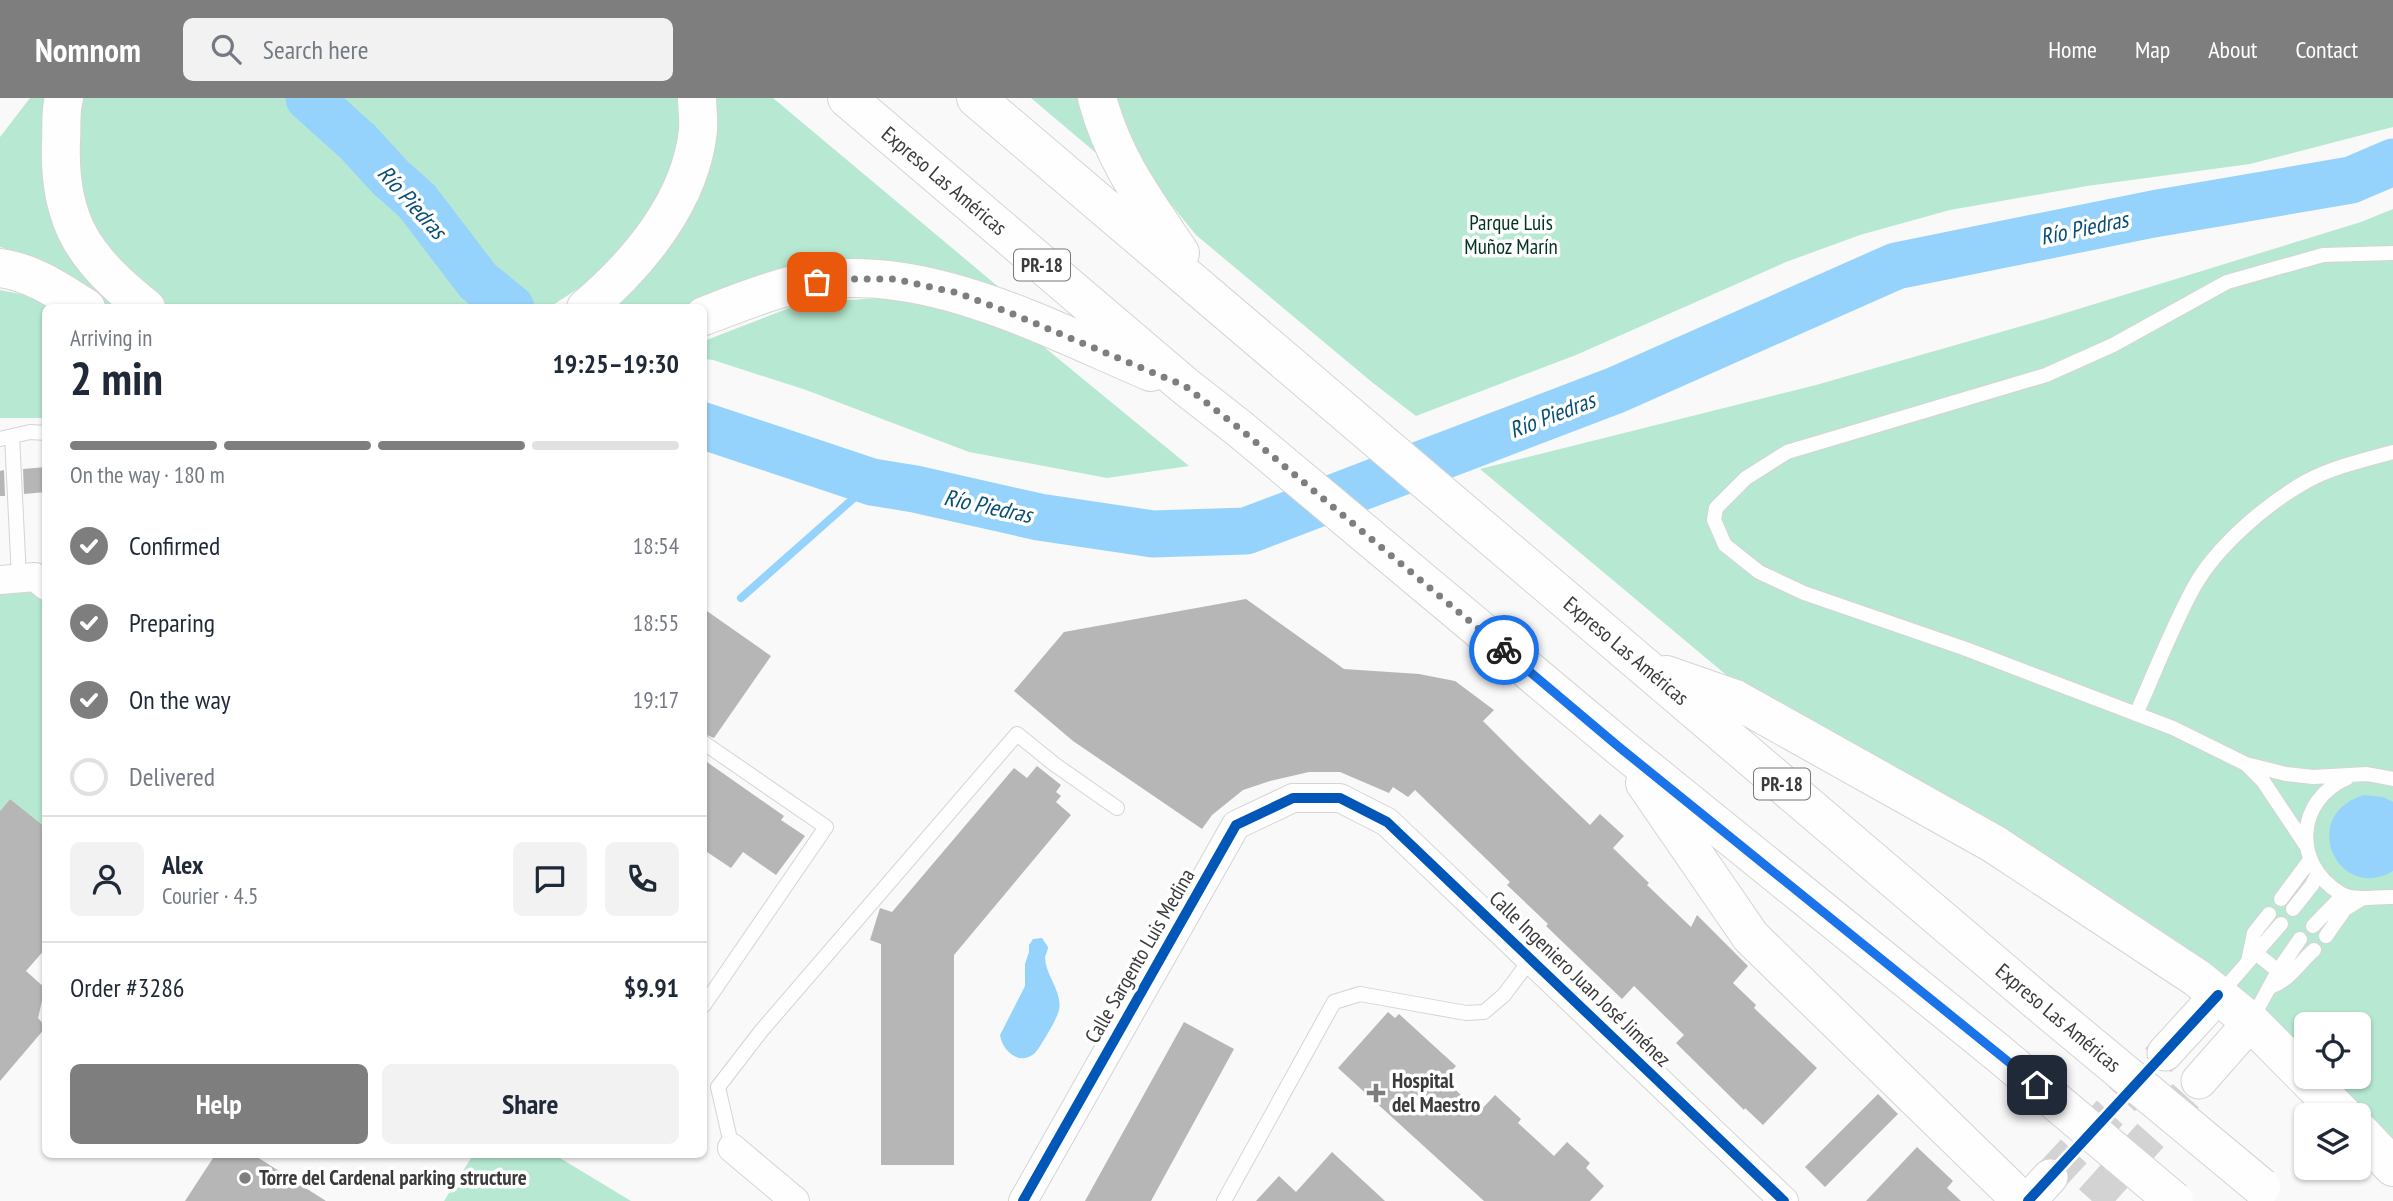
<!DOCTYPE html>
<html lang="en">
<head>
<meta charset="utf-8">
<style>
	body { margin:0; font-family:"PT Sans Narrow",sans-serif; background:#f2f2f3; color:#1f2937; height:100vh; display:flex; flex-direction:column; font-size:26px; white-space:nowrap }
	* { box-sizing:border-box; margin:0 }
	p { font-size:23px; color:#747a83 }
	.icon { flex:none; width:38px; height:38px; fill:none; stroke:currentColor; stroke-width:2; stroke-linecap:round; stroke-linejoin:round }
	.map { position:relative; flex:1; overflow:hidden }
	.drawer { position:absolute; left:42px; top:206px; width:665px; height:854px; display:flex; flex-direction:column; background:#fff; border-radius:10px; box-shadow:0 2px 5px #0004 }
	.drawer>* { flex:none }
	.tools { position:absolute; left:2294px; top:914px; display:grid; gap:14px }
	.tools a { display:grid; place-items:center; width:77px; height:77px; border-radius:10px; background:#fff; box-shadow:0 2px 5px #0004; font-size:35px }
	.pin { position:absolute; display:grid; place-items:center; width:60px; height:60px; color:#fff; margin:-30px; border-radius:14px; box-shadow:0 4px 10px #0006 }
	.courier { position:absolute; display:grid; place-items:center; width:70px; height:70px; margin:-35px; border:5px solid #1a73e8; border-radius:50%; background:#fff; color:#222; box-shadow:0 2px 9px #0007 }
	.overview em { font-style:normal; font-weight:800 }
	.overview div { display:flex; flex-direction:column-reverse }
	.overview { display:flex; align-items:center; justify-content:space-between; height:119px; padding:0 28px }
	h1 { font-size:46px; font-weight:800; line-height:52px }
	.bar { display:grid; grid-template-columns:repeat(4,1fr); gap:10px 7px; align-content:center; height:84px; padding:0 28px }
	.bar i { height:9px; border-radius:5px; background:#e0e1e3 }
	.bar .current { background:#7e7e7e }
	.bar p { grid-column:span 4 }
	.line { display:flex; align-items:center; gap:18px; padding:0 28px; border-top:2px solid #e0e1e3 }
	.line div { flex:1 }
	.round { display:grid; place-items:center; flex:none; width:74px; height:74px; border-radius:10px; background:#f2f2f3 }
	ol { padding:0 28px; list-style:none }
	li { display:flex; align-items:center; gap:21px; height:77px }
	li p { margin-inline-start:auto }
	li .icon { padding:7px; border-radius:50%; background:#7e7e7e; color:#fff; stroke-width:4 }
	li:last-child { color:#747a83 }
	li i { width:38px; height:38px; border:4px solid #e0e1e3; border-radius:50% }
	.action { display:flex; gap:14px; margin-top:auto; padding:14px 28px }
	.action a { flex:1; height:80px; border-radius:10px; background:#7e7e7e; color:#fff; font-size:28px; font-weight:800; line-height:80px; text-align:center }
	.action a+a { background:#f2f2f3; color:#1f2937 }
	header { display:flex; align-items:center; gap:42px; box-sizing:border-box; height:98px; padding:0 35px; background:#7e7e7e; color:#fff }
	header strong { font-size:33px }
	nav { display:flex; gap:38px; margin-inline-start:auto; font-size:24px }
	.search { width:490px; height:63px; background:#f2f2f3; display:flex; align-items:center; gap:18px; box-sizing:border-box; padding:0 24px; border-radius:10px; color:#747a83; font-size:26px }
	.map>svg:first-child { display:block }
</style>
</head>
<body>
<header>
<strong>Nomnom</strong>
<div class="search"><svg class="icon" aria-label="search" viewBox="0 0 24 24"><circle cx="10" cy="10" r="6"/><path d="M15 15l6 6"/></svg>Search here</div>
<nav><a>Home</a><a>Map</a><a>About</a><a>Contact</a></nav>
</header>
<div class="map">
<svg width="2393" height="1103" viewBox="0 0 2393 1103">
	<rect width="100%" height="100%" fill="#f9f9f9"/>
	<!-- green -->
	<path fill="#b7e9d2" d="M30,0H54L69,155L83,178L123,210H110C76,186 41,160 0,149V39Z
		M75,0H297L314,12L367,60L388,84L410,104L459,171L486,199L502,210H167L118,172L81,117Z
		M318,0H683L678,55L649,119L611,166L584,187L548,210H520L495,190L400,77Z
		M707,0H773L1007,196L949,180L691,210H612Z
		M1031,0H1085L1102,60Z
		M1117,0H2393V29L2250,66L2087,88L1950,112L1860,137L1786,164L1576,257L1416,318L1373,285L1196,137L1139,67Z
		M2393,111V1056L2318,978H2359V926H2306V966L1755,601L1480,371L1816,287L2036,224L2361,124Z
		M0,192L31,198L61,210H46L45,320H0Z
		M895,199L993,221L1038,244L1189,368L1107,380L969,354L806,292L713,262L704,261V243L802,205Z
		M35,489L46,496L45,730L10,701L0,713V495Z
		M473,1057H555L631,1103H444Z"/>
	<!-- water -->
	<path fill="#96d3fc" d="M2364,697L2383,699L2393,704V773C2338,806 2297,717 2364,697Z
		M1042,840L1048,849C1048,852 1046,856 1045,859C1045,877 1063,894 1059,912C1057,921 1041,948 1035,955C1019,969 1002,952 1000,937L1025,888V866L1029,854V847L1033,841Z"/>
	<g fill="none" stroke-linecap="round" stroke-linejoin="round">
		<!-- stream -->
		<path stroke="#96d3fc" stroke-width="8" d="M741,500L872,384"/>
		<!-- river -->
		<path stroke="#96d3fc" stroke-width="47" d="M309,0L358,44L391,80L417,103L478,183L511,210
			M704,328L872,384L915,391L1039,419L1153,436L1246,433L1616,292L1896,168L2153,116L2351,82L2393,64"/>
	</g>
	<!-- building -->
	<path fill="#b6b6b6" d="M46,369V394L24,396L23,371Z
		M4,372L5,398H0V373Z
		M1246,501L1344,571L1419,576L1455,583L1494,612L1483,623L1520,660L1590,727L1600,716L1624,738L1613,750L1649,785L1647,787L1691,829L1697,817L1748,868L1733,885L1756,907L1754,910L1817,970L1763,1027L1745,1010L1744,1012L1676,945L1684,937L1634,888L1622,901L1546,828L1548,826L1507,787L1510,784L1415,692L1408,699L1393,689L1389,695L1340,674H1309L1270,683L1243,692L1212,717L1202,731L1073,643L1014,593L1064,534Z
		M704,511L771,558L714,640L704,636Z
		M704,662L784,718L781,722L805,738L776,777L743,754L731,770L704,752Z
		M1037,668L1061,687L1056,694L1061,698L1056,704L1071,717L954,857V1067H881V846L870,842L880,810L892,814L1014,670L1027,680Z
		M10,701L46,730V850L26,873L45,890L38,920L46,929L0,983V713Z
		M1388,914L1395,920L1399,916L1456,968L1444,981L1479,1014L1495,997L1521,1021L1518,1025L1554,1058L1567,1044L1590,1065L1586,1070L1604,1088L1590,1103H1484L1338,970Z
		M1184,924L1234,951L1151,1103H1085Z
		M1878,996L1898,1016L1825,1089L1805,1069Z
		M1917,1049L1953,1083L1947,1090L1961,1103H1866Z
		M1332,1054L1385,1103H1256L1279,1078L1296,1094Z
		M215,1057H254L326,1103H185Z"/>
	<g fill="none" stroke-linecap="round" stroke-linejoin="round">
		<!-- tertiary-tunnel -->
		<path stroke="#d3d3d3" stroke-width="35" stroke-dasharray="35 18" stroke-linecap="butt" d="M2050,1079L2165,955
			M2092,1103L2199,983"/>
		<defs>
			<path id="service" d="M2393,155L2323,157L2227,184L2113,247L2046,277L1787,354L1746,380L1716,410L1714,422L1725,447L1759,474L1804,495L1966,551L2173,630L2246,666L2286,676L2313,679L2367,676L2393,681
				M12,338L19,480
				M0,341L30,334L46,335
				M2136,616C2155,574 2172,529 2194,489C2216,449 2267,405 2307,383C2333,369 2364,362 2393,354
				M704,645L826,729L704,907
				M2247,667L2263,683L2305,746
				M2347,680C2296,702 2292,766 2340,795C2356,804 2376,798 2393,799
				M2281,801L2310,762
				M2293,811L2312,787L2318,775
				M2313,828L2343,797
				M2326,838L2345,811L2363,800
				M2257,856L2278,873
				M2248,864L2254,835L2269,816
				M2270,889C2289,883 2299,865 2314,852
				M2220,896L2281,826
				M2251,923L2278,873L2300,841
				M732,1050L718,989L762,932L1017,636L1054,666L1117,710
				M1224,1103L1334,904L1360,896L1466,915L1484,914L1504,897L1531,861"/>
			<path id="minor" d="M0,482L35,479L46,488
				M732,1050L795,1103
				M1023,1103L1236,727L1293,700H1340L1387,724L1784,1103"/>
			<path id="tertiary" d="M2165,955L2218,897
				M2199,983L2251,924
				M2028,1103L2050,1079"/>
			<path id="motorway" d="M64,0C60,13 62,30 61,44C58,125 85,161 146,210
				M847,0L1185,288L1240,331L1620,649L1997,954
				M976,0L2036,902
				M1097,0C1114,63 1145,103 1180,155
				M0,170C32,174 59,193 86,210
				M586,210C638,166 691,103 698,32C699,22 697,10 697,0
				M704,218C733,207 764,194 794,187C914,157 1044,229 1151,274
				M1666,577L1735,601L1994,746L2197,880L2251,924L2343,1017
				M1645,685L1751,839L2022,1103
				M2359,1033L2393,1069"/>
		</defs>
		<!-- service casing -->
		<use href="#service" stroke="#d4d4d4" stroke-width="16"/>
		<!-- minor casing -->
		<use href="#minor" stroke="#d4d4d4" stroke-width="30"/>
		<!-- tertiary casing -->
		<use href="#tertiary" stroke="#d4d4d4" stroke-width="37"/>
		<!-- motorway casing -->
		<use href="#motorway" stroke="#d4d4d4" stroke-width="40"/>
		<!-- service -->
		<use href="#service" stroke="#fefefe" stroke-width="14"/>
		<!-- minor -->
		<use href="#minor" stroke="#fefefe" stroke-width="28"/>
		<!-- tertiary -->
		<use href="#tertiary" stroke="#fefefe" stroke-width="35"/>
		<!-- motorway -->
		<use href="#motorway" stroke="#fefefe" stroke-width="38"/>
		<defs>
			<path id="motorway-bridge" d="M2036,902L2261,1089
				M1997,954L2174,1103"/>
		</defs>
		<!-- motorway-bridge casing -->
		<use href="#motorway-bridge" stroke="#d4d4d4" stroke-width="40" stroke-linecap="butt"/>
		<!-- motorway-bridge -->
		<use href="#motorway-bridge" stroke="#fefefe" stroke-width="38"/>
		<defs>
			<path id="cycleway" d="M1023,1103L1236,727L1293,700H1340L1387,724L1784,1103
				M2028,1103L2218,897"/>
		</defs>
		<!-- cycleway casing -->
		<use href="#cycleway" stroke="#fff" stroke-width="15"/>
		<!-- cycleway -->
		<use href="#cycleway" stroke="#0057b8" stroke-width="10"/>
	</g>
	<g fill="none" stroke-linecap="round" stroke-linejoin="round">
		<!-- done -->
		<path stroke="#7e7e7e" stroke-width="7" stroke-dasharray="0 12.6" d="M817,184L838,181H894L958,195L1008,214L1185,288L1240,331L1504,552"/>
		<!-- route -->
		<path stroke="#1a73e8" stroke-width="9" d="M1504,552L1619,649L2037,987"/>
	</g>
	<!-- markers -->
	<g fill="#7e7e7e" stroke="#fff" stroke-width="2.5">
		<path d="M1372.5 984.5h7v7h7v7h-7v7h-7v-7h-7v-7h7z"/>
		<circle cx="245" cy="1080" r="7"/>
	</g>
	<g text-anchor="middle" stroke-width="7" stroke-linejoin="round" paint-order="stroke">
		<!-- shield labels -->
		<g fill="#fff" stroke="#767676" stroke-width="2">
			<rect x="1014" y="151.5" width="56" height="31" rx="5"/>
			<rect x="1754" y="670.5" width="56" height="31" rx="5"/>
		</g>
		<g font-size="19" font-weight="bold" fill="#3b3b3c">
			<text x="1042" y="174">PR-18</text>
			<text x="1782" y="693">PR-18</text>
		</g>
		<!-- street labels -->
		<g font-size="21" fill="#3b3b3c" stroke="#fff">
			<text transform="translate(944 83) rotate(40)" y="7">Expreso Las Américas</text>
			<text transform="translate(1626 553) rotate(40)" y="7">Expreso Las Américas</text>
			<text transform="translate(1140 858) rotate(-60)" y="7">Calle Sargento Luis Medina</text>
			<text transform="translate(1580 881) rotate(44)" y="7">Calle Ingeniero Juan José Jiménez</text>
			<text transform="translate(2058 920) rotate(40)" y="7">Expreso Las Américas</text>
		</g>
		<!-- park labels -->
		<g font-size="21" fill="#033422" stroke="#fff">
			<text x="1511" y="132">Parque Luis<tspan x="1511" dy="24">Muñoz Marín</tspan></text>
		</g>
		<!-- poi labels -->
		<g font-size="21" font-weight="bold" fill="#3b3b3c" stroke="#fff" text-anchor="start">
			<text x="1392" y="990">Hospital<tspan x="1392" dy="24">del Maestro</tspan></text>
			<text x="259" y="1087">Torre del Cardenal parking structure</text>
		</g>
		<!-- water labels -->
		<g font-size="23" font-style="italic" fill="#084f74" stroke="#fff">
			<text transform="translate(412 104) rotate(48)" y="8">Río Piedras</text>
			<text transform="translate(2084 130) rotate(-12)" y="8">Río Piedras</text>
			<text transform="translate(1552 317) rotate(-21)" y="8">Río Piedras</text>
			<text transform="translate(988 408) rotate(12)" y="8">Río Piedras</text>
		</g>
	</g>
</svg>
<div class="tools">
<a><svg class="icon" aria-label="locate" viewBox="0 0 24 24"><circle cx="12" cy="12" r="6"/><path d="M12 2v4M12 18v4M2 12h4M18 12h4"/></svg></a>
<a><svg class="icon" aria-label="layers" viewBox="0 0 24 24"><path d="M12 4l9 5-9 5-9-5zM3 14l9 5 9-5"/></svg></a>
</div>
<div class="pin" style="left:817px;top:184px;background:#ea580c"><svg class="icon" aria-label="bag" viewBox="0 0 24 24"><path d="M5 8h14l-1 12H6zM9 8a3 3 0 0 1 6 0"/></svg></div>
<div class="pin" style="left:2037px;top:987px;background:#1f2937"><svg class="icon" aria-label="home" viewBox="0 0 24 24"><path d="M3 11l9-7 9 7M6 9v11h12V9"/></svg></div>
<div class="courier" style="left:1504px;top:552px"><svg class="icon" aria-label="bike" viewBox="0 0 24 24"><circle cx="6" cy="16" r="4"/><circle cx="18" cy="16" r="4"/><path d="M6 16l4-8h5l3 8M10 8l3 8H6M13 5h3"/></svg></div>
<section class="drawer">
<div class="overview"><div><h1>2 min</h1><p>Arriving in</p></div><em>19:25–19:30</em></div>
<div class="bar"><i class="current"></i><i class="current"></i><i class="current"></i><i></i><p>On the way · 180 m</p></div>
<ol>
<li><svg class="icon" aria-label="check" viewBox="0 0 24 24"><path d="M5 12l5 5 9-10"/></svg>Confirmed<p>18:54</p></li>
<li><svg class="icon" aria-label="check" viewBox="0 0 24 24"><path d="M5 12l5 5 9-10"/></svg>Preparing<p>18:55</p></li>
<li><svg class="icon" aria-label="check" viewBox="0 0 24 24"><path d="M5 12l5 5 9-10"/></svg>On the way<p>19:17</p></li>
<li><i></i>Delivered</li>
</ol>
<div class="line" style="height:126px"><a class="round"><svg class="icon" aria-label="person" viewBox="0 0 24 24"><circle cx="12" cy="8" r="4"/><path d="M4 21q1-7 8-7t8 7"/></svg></a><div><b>Alex</b><p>Courier · 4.5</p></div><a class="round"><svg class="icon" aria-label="chat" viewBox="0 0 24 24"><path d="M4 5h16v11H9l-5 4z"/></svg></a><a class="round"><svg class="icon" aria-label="phone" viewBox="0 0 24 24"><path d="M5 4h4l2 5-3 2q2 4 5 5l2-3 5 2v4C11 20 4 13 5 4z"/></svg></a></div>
<div class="line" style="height:91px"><div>Order #3286</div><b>$9.91</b></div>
<div class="action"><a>Help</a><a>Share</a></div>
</section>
</div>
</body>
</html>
